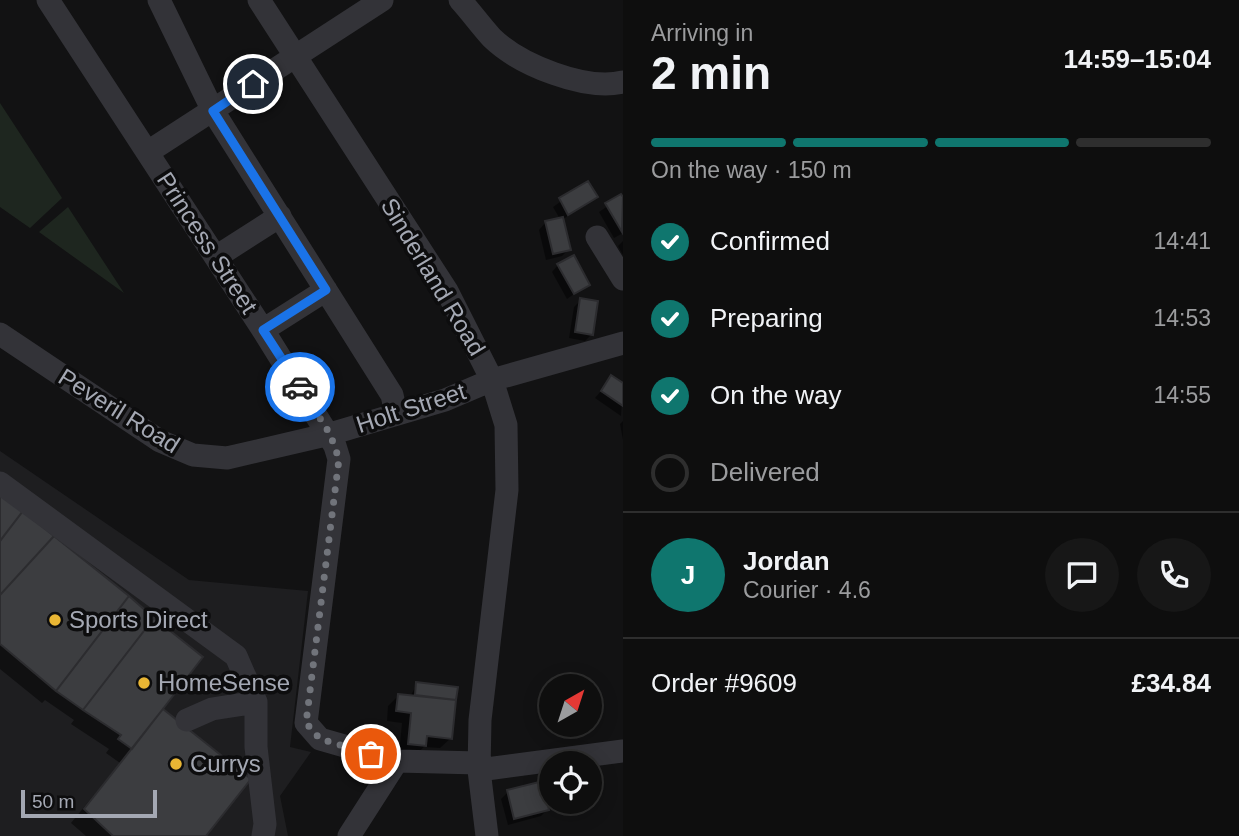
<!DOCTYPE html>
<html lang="en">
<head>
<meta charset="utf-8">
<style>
	body { margin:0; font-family:Helvetica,sans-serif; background:#171717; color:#f1f3f6; height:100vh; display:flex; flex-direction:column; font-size:26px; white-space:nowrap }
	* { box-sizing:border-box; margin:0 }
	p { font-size:23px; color:#9b9c9e }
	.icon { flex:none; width:38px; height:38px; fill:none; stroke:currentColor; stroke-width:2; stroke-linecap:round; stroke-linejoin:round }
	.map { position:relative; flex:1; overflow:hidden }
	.side { display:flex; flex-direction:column; background:#0e0e0e; width:616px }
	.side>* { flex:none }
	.needle { width:46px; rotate:39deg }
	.controls { position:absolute; left:539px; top:674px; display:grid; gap:14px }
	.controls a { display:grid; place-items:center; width:63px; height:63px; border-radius:50%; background:#0e0e0e; box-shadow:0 4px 18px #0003,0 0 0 2px #2e2e2e; font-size:35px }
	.scale { position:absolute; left:21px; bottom:18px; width:136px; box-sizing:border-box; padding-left:7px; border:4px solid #a4a8b3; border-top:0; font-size:19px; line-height:24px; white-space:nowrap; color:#a4a8b3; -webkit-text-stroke:5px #0d0d0e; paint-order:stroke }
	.pin { position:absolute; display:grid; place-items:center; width:60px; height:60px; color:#fff; margin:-30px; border:4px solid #fff; border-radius:50%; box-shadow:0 2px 7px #0007 }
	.courier { position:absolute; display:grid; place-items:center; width:70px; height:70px; margin:-35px; border:5px solid #1a73e8; border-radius:50%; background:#fff; color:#222; box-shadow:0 2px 9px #0007 }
	.head em { font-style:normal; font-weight:700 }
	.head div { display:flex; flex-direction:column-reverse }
	.head { display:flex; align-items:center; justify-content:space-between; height:119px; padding:0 28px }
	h1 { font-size:46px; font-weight:700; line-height:52px }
	.bar { display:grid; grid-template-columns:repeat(4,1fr); gap:10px 7px; align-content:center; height:84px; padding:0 28px }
	.bar i { height:9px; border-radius:5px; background:#2e2e2e }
	.bar .selected { background:#0f766e }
	.bar p { grid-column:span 4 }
	.line { display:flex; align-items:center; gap:18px; padding:0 28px; border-top:2px solid #2e2e2e }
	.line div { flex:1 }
	.round { display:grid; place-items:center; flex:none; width:74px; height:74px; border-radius:37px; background:#171717 }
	ol { padding:0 28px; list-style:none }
	li { display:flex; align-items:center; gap:21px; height:77px }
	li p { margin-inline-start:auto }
	li .icon { padding:7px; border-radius:50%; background:#0f766e; color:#fff; stroke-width:4 }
	li:last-child { color:#9b9c9e }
	li i { width:38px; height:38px; border:4px solid #2e2e2e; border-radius:50% }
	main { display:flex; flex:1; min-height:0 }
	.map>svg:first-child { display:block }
</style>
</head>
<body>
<main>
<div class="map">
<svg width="623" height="836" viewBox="0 0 623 836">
	<rect width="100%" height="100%" fill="#121213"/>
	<!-- built -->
	<path fill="#1e1e20" d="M0,451L189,580L308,591L290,747L311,752L280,796L288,836H0Z"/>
	<!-- green -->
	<path fill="#1e261f" d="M0,103L62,198L30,228L0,207Z
		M68,207L124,293L39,232Z"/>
	<!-- shadow -->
	<path fill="#0007" d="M587,183L595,197L562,220L569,249L562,256L546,260L539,230L545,223L560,219L553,207Z
		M621,197L623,233L614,238L599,212Z
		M623,241V255L618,246Z
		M558,265L588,284L567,299L552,272Z
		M581,300L592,334L585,341L569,338L574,307Z
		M612,378L623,385L621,416L595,398Z
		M623,421V440L620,424Z
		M0,494L161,709L249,779L204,836H86L71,823L120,763L106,753L109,749L71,724L74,720L45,700L42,703L0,669Z
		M417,684L456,688L451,738L440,748L424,747L414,756L399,754L402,723L387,721L388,706L399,695L410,697Z
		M551,780V799L545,801L548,809L541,816L508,825L501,799L508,792Z"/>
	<!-- building -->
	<path fill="#3c3d40" stroke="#2c2c2f" stroke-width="2" d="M588,181L598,197L568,215L559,198Z
		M621,194L623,197L622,232L605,203Z
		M563,217L571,250L553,254L545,221Z
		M574,255L590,285L574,294L557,264Z
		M580,298L598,301L593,335L575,332Z
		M611,375L623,383V406L601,391Z
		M0,492L23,511L0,541Z
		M23,511L54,536L0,595V541Z
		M54,536L129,596L56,691L0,644V595Z
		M129,596L154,618L83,710L56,691Z
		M154,618L203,657L132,749L118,739L121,735L83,710Z
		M416,682L458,687L456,700L415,695Z
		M398,694L456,700L452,739L427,736L426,746L408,744L411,713L396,711Z
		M163,709L251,779L206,836H113L84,809Z
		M551,779V796L546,797L549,810L514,819L507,790Z"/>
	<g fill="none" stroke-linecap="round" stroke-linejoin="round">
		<!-- minor -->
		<path stroke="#333338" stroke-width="23" d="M48,0L263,330L335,446L339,459L306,723L320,739L397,761L479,763
			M159,0L213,111L392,395L396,413
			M259,0L447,291L492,380L506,425L507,490L480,720L479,770L487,836
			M460,0C471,12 481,26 492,38C520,65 585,91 623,82
			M148,152L382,0
			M597,237L623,279
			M216,257L280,216
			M263,330L326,290
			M0,334L160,441L193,455L227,458L330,434L445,400L492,380L623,343
			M0,483L236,656L256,702L212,709L187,720
			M256,702V747L265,824L263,836
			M479,770L623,751
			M349,836L397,761"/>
	</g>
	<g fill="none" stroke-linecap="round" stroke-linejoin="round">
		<!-- done -->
		<path stroke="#71747b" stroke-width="7" stroke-dasharray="0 12.6" d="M300,387L330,434L339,459L306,723L320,739L371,754"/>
		<!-- route -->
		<path stroke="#1a73e8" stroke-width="9" d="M253,84L213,111L326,290L263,330L300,387"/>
	</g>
	<!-- markers -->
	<g fill="#e9b634" stroke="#0d0d0e" stroke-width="2.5">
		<circle cx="55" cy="620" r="7"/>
		<circle cx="144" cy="683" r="7"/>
		<circle cx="176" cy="764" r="7"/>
	</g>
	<g text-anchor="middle" stroke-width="7" stroke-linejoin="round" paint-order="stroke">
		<!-- street labels -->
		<g font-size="24" fill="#a4a8b3" stroke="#0d0d0e">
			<text transform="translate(207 243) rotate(57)" y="8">Princess Street</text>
			<text transform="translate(433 277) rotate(59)" y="8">Sinderland Road</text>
			<text transform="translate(411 408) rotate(-18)" y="8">Holt Street</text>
			<text transform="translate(119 411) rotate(32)" y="8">Peveril Road</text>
		</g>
		<!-- poi labels -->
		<g font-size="24" fill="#a4a8b3" stroke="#0d0d0e" text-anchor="start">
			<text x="69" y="628">Sports Direct</text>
			<text x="158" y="691">HomeSense</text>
			<text x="190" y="772">Currys</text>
		</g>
	</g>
</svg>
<div class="controls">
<a><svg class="needle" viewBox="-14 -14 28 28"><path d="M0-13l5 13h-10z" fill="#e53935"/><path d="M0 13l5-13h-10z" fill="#9b9c9e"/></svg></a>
<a><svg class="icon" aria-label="locate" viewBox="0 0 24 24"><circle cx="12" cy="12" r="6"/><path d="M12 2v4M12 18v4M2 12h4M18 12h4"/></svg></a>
</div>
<div class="scale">50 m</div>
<div class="pin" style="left:371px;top:754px;background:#ea580c"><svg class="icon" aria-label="bag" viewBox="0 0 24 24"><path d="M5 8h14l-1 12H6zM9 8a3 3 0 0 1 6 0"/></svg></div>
<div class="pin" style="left:253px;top:84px;background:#1f2937"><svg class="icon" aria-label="home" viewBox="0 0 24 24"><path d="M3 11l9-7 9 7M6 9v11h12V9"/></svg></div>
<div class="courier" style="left:300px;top:387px"><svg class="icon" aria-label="car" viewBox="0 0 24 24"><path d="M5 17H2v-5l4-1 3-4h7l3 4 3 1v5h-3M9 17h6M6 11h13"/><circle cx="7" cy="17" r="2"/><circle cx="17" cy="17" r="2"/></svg></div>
</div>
<section class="side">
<div class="head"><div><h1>2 min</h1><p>Arriving in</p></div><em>14:59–15:04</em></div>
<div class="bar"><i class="selected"></i><i class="selected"></i><i class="selected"></i><i></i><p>On the way · 150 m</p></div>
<ol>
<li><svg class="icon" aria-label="check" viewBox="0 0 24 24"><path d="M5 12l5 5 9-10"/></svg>Confirmed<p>14:41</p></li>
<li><svg class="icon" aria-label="check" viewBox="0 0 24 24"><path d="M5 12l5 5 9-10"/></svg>Preparing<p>14:53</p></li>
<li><svg class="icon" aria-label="check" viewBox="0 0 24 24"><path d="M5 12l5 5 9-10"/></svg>On the way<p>14:55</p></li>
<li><i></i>Delivered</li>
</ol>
<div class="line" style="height:126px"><b class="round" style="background:#0f766e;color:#fff">J</b><div><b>Jordan</b><p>Courier · 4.6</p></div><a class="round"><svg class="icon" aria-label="chat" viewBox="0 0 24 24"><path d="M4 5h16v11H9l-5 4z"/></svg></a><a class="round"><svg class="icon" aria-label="phone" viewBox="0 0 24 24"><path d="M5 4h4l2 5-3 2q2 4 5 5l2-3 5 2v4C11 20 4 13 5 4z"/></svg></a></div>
<div class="line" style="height:91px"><div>Order #9609</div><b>£34.84</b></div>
</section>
</main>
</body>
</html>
